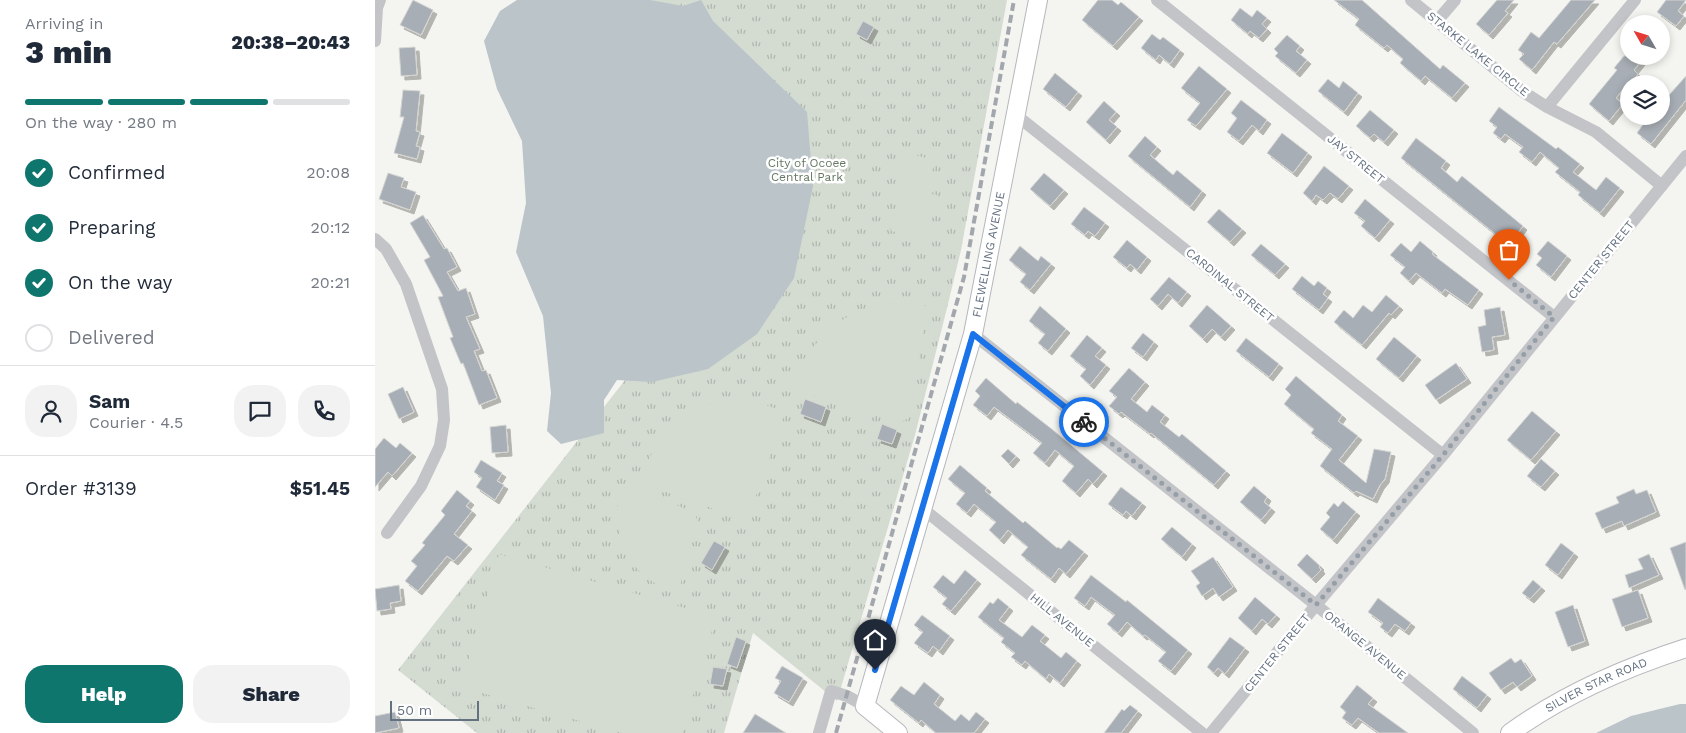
<!DOCTYPE html>
<html lang="en">
<head>
<meta charset="utf-8">
<style>
	body { margin:0; font-family:"Work Sans",sans-serif; background:#f2f2f3; color:#1f2937; height:100vh; display:flex; flex-direction:column; font-size:19px; white-space:nowrap }
	* { box-sizing:border-box; margin:0 }
	p { font-size:16px; color:#747a83 }
	.icon { flex:none; width:28px; height:28px; fill:none; stroke:currentColor; stroke-width:2; stroke-linecap:round; stroke-linejoin:round }
	.map { position:relative; flex:1; overflow:hidden }
	.side { display:flex; flex-direction:column; background:#fff; width:375px }
	.side>* { flex:none }
	.needle { width:32px; rotate:309deg }
	.controls { position:absolute; left:1245px; top:15px; display:grid; gap:10px }
	.controls a { display:grid; place-items:center; width:50px; height:50px; border-radius:50%; background:#fff; box-shadow:0 2px 8px #0003; font-size:25px }
	.scale { position:absolute; left:15px; bottom:12px; width:89px; box-sizing:border-box; padding-left:5px; border:2px solid #647181; border-top:0; font-size:14px; line-height:18px; white-space:nowrap; color:#647181; -webkit-text-stroke:4px #fff; paint-order:stroke }
	.pin { position:absolute; display:grid; place-items:center; width:42px; height:42px; color:#fff; margin:-51px -21px; border-radius:50% 50% 50% 0; rotate:-45deg; box-shadow:0 0 5px #0007 }
	.pin .icon { rotate:45deg }
	.courier { position:absolute; display:grid; place-items:center; width:50px; height:50px; margin:-25px; border:4px solid #1a73e8; border-radius:50%; background:#fff; color:#222; box-shadow:0 1px 6px #0007 }
	.overview em { font-style:normal; font-weight:800 }
	.overview div { display:flex; flex-direction:column-reverse }
	.overview { display:flex; align-items:center; justify-content:space-between; height:85px; padding:0 25px }
	h1 { font-size:32px; font-weight:800; line-height:38px }
	.bar { display:grid; grid-template-columns:repeat(4,1fr); gap:8px 5px; align-content:center; height:60px; padding:0 25px }
	.bar i { height:6px; border-radius:4px; background:#e0e1e3 }
	.bar .current { background:#0f766e }
	.bar p { grid-column:span 4 }
	.line { display:flex; align-items:center; gap:12px; padding:0 25px; border-top:1px solid #e0e1e3 }
	.line div { flex:1 }
	.round { display:grid; place-items:center; flex:none; width:52px; height:52px; border-radius:20px; background:#f2f2f3 }
	ol { padding:0 25px; list-style:none }
	li { display:flex; align-items:center; gap:15px; height:55px }
	li p { margin-inline-start:auto }
	li .icon { padding:5px; border-radius:50%; background:#0f766e; color:#fff; stroke-width:4 }
	li:last-child { color:#747a83 }
	li i { width:28px; height:28px; border:2px solid #e0e1e3; border-radius:50% }
	.primary-button { display:flex; gap:10px; margin-top:auto; padding:10px 25px }
	.primary-button a { flex:1; height:58px; border-radius:20px; background:#0f766e; color:#fff; font-size:20px; font-weight:800; line-height:58px; text-align:center }
	.primary-button a+a { background:#f2f2f3; color:#1f2937 }
	main { display:flex; flex:1; min-height:0 }
	.map>svg:first-child { display:block }
</style>
</head>
<body>
<main>
<section class="side">
<div class="overview"><div><h1>3 min</h1><p>Arriving in</p></div><em>20:38–20:43</em></div>
<div class="bar"><i class="current"></i><i class="current"></i><i class="current"></i><i></i><p>On the way · 280 m</p></div>
<ol>
<li><svg class="icon" aria-label="check" viewBox="0 0 24 24"><path d="M5 12l5 5 9-10"/></svg>Confirmed<p>20:08</p></li>
<li><svg class="icon" aria-label="check" viewBox="0 0 24 24"><path d="M5 12l5 5 9-10"/></svg>Preparing<p>20:12</p></li>
<li><svg class="icon" aria-label="check" viewBox="0 0 24 24"><path d="M5 12l5 5 9-10"/></svg>On the way<p>20:21</p></li>
<li><i></i>Delivered</li>
</ol>
<div class="line" style="height:90px"><a class="round"><svg class="icon" aria-label="person" viewBox="0 0 24 24"><circle cx="12" cy="8" r="4"/><path d="M4 21q1-7 8-7t8 7"/></svg></a><div><b>Sam</b><p>Courier · 4.5</p></div><a class="round"><svg class="icon" aria-label="chat" viewBox="0 0 24 24"><path d="M4 5h16v11H9l-5 4z"/></svg></a><a class="round"><svg class="icon" aria-label="phone" viewBox="0 0 24 24"><path d="M5 4h4l2 5-3 2q2 4 5 5l2-3 5 2v4C11 20 4 13 5 4z"/></svg></a></div>
<div class="line" style="height:65px"><div>Order #3139</div><b>$51.45</b></div>
<div class="primary-button"><a>Help</a><a>Share</a></div>
</section>
<div class="map">
<svg width="1311" height="733" viewBox="0 0 1311 733">
	<defs>
		<pattern id="park-tufts" width="24" height="20" patternUnits="userSpaceOnUse" patternTransform="scale(1.25)"><rect width="24" height="20" fill="#d4dbd1"/><path d="M3 7l-1-3M5 7V3M7 7l1-3M15 17l-1-3M17 17v-4M19 17l1-3" fill="none" stroke="#b0b6af"/></pattern>
		<filter id="shadow"><feDropShadow dx="4" dy="4" stdDeviation="0" flood-color="#0004"/></filter>
	</defs>
	<rect width="100%" height="100%" fill="#f4f4f0"/>
	<!-- park -->
	<path fill="url(#park-tufts)" d="M268,0H632L586,250L572,308L540,435L462,701L378,633L349,733H102L23,670L272,352Z"/>
	<!-- pitch -->
	<path fill="#d4dbd1" d="M522,151L560,160L553,187L516,177Z
		M525,188L562,195L553,239L516,231Z
		M537,301L549,303L552,312L534,418L524,423L419,390L430,357L455,327L481,312L507,305Z
		M357,400L388,404L410,412L374,516L367,519L263,482C277,449 293,424 326,407C335,403 347,402 357,400Z
		M250,486L319,512L323,522L303,593C270,584 246,559 243,524C242,519 241,513 242,508C243,501 248,493 250,486Z
		M124,554L341,617L307,733H247L86,687Z"/>
	<!-- water -->
	<path fill="#bac4c9" d="M142,0H275L308,6L326,0L338,21L432,112L438,186L419,278L382,334L333,369L277,382L242,380L229,400V433L186,444L172,431L176,393L168,316L141,252L151,203L147,141L122,89L109,41L125,11Z
		M1305,704H1311V733H1221L1256,716Z"/>
	<!-- building -->
	<path fill="#a8aeb5" stroke="#d5d6d3" filter="url(#shadow)" d="M38,0L58,10L46,35L25,25Z
		M723,0H737L743,5L746,2L764,17L738,46L707,20Z
		M959,0H987L1065,69L1068,65L1090,83L1077,98L1050,76L1046,81L1025,63L1028,59L1012,45L1009,48L980,25L984,19Z
		M1122,0H1139L1130,11L1133,13L1114,35L1101,24Z
		M1196,0H1220L1182,44L1179,42L1157,70L1144,59L1149,54L1143,50L1156,32L1164,38Z
		M1291,0H1311L1303,11L1309,16L1301,26L1282,12Z
		M865,8L877,17L882,10L892,18L887,24L892,29L884,38L875,31L873,34L856,20Z
		M488,21L499,27L492,40L481,34Z
		M777,34L785,40L788,37L805,50L795,64L784,55L781,60L766,48Z
		M912,35L925,46L921,51L932,60L921,73L900,56L903,53L899,49Z
		M40,47L42,75L26,76L24,48Z
		M1249,56H1270L1259,70L1263,74L1257,82L1255,81L1241,98L1248,104L1234,121L1214,104L1242,70L1239,68Z
		M824,66L852,89L821,126L812,120L825,103L806,88Z
		M680,73L703,92L691,107L668,89Z
		M1311,76V100L1276,144L1262,133L1274,116H1286V104Z
		M953,79L964,88L968,81L983,93L969,112L943,91Z
		M28,90L45,91L41,131L45,132L41,146L45,147L42,159L19,153L29,117H25Z
		M866,100L892,120L884,131L877,125L864,141L852,132L862,118L856,113Z
		M729,101L741,112L734,120L742,127L731,140L711,122Z
		M1124,107L1181,149L1183,147L1205,164L1198,172L1221,190L1231,177L1245,188L1225,213L1203,195L1205,192L1180,172L1184,168L1165,152L1157,162L1144,152L1148,147L1130,134L1126,139L1118,133L1122,127L1114,121Z
		M995,110L1019,130L1009,142L999,134L995,138L981,126Z
		M907,133L933,153L918,173L892,153Z
		M770,136L782,147L775,155L798,175L802,170L827,191L815,207L753,156Z
		M1041,138L1071,161L1066,168L1082,182L1087,176L1148,226L1134,245L1026,158Z
		M949,166L974,186L963,199L955,193L948,200L941,195L937,201L928,193Z
		M13,173L29,178L26,187L41,192L35,210L4,199Z
		M669,173L689,190L675,206L655,189Z
		M990,199L1015,220L1000,238L986,226L990,221L979,213Z
		M709,207L730,223L720,236L713,231L710,235L696,224Z
		M844,209L867,229L855,242L832,222Z
		M48,215L69,249L72,248L82,267L72,272L83,291L91,288L100,314L91,317L105,349L99,351L107,371L111,370L122,398L104,405L88,363L86,364L75,338L78,337L63,297L68,296L49,260L55,257L35,223Z
		M752,240L772,257L762,270L755,264L752,268L738,257Z
		M1045,241L1058,252L1057,254L1104,290L1093,305L1070,289L1067,293L1041,273L1034,281L1025,273L1030,267L1015,255L1026,243L1036,252Z
		M1173,241L1192,256L1176,277L1161,265L1167,258L1162,254Z
		M886,244L910,264L900,275L876,255Z
		M645,246L663,261L666,256L676,264L655,290L645,282L651,274L634,260Z
		M927,276L939,286L943,281L952,288L948,294L953,298L944,310L917,289Z
		M794,277L812,292L803,303L793,294L783,306L775,299Z
		M1011,295L1024,306L1016,315L1014,313L987,345L959,322L969,310L978,318L988,305L997,312Z
		M832,305L856,326L846,337L837,329L828,339L814,326Z
		M665,306L691,329L673,351L663,343L670,334L654,321Z
		M1125,307L1130,335L1117,337L1119,350L1107,352L1103,327L1111,325L1109,310Z
		M768,333L779,342L768,357L756,348Z
		M712,335L727,348L720,356L731,365L715,385L705,376L711,369L695,356Z
		M1019,337L1042,356L1024,378L1001,359Z
		M871,338L904,364L894,377L861,351Z
		M1081,363L1092,379L1061,400L1050,385Z
		M754,368L770,382L756,399L772,412L777,405L790,415L785,422L804,437L807,434L851,471L839,485L776,433L775,434L746,412L744,414L734,406L742,397L734,391Z
		M921,376L967,415L963,421L983,436L964,460L991,483L999,449L1016,452L1010,479L1005,485L998,499L981,491L979,493L945,466L957,449L936,433L939,429L909,404L916,395L910,389Z
		M611,378L641,404L642,402L678,430L728,472L718,484L713,479L701,493L687,481L699,466L680,450L670,463L658,453L667,443L619,407L612,416L598,405L605,396L600,391Z
		M28,387L39,412L24,419L13,394Z
		M430,399L451,407L446,422L425,414Z
		M1157,411L1181,431L1156,460L1132,440Z
		M507,424L522,430L517,444L502,439Z
		M131,425L133,452L117,453L115,427Z
		M9,438L21,448L25,443L37,453L17,476L13,472L0,487V449Z
		M633,449L641,456L634,464L626,456Z
		M1166,459L1180,471L1166,487L1152,476Z
		M106,460L127,473L122,481L129,485L120,500L101,487L107,478L99,472Z
		M585,465L612,488L610,491L648,523L650,521L682,548L683,547L686,549L694,540L709,552L691,574L684,568L676,579L646,555L653,547L633,530L625,540L614,530L621,522L599,504L592,513L581,504L590,493L573,479Z
		M879,486L892,497L889,502L896,508L886,520L865,502Z
		M746,487L767,503L757,516L751,511L748,515L733,504Z
		M1259,489L1261,494L1272,490L1281,512L1249,526L1247,521L1227,529L1220,513L1244,503L1241,497Z
		M82,490L95,501L91,506L97,511L79,534L93,545L79,561L72,556L43,591L30,581L42,566L36,561L50,545L47,543L70,515L66,511Z
		M968,501L981,512L958,540L945,529L955,517L951,513L959,503L963,507Z
		M797,527L817,544L807,557L786,539Z
		M339,541L350,547L337,570L326,563Z
		M1311,542V589L1310,590L1295,548Z
		M1186,543L1199,553L1183,575L1170,565Z
		M932,554L945,566L944,567L946,570L937,579L922,565Z
		M1274,554L1284,575L1254,588L1250,575L1268,569L1263,559Z
		M838,557L858,587L844,597L838,588L827,596L821,586L825,583L816,571Z
		M590,570L602,580L576,611L567,604L572,598L558,587L568,575L579,584Z
		M716,575L751,602L752,600L813,650L796,671L783,661L791,652L770,635L768,636L752,622L743,633L732,624L740,615L716,597L710,606L699,598Z
		M1158,580L1166,587L1155,599L1147,593Z
		M24,585L26,601L15,603L16,609L2,611L0,589Z
		M1263,590L1273,618L1247,627L1237,599Z
		M880,597L901,615L893,624L887,619L877,631L863,618Z
		M623,598L634,607L624,620L647,637L657,625L670,635L665,641L686,658L691,652L702,661L685,683L674,674L671,679L650,661L647,665L636,657L640,653L626,642L629,638L603,617L615,602L618,604Z
		M1003,598L1036,623L1030,631L1020,624L1013,633L1005,627L1008,623L993,612Z
		M1198,605L1210,641L1193,647L1180,612Z
		M547,615L575,636L564,651L558,646L553,653L539,643L548,632L539,625Z
		M361,637L371,641L362,668L352,664Z
		M855,637L870,648L850,674L843,668L839,673L832,667Z
		M1136,658L1140,663L1146,659L1157,676L1142,687L1138,682L1126,690L1114,673Z
		M407,666L428,678L414,702L399,693L406,681L400,678Z
		M338,667L352,669L348,686L335,684Z
		M1087,676L1112,695L1102,708L1078,689Z
		M549,682L565,695L559,704L580,721L586,714L594,721L601,712L610,719L599,733H561L546,720L544,723L515,700L526,686L539,695Z
		M982,685L998,698L993,704L1033,733H1004L983,718L977,725L967,718L971,712L965,707Z
		M755,705L763,711L746,733H729L747,709L749,711Z
		M20,712L24,728L0,733V716Z
		M380,714L411,733H368Z"/>
	<g fill="none" stroke-linecap="round" stroke-linejoin="round">
		<defs>
			<g id="secondary">
				<path id="s1" d="M523,733L490,706L598,334L663,0"/>
				<path id="s2" d="M1135,733C1189,694 1249,668 1311,648"/>
			</g>
		</defs>
		<!-- secondary casing -->
		<use href="#secondary" stroke="#b4b8bc" stroke-width="20"/>
		<!-- street -->
		<path stroke="#c2c4c8" stroke-width="12" d="M782,0L1179,317
			M1036,0L1147,91L1172,107L1221,132L1287,186
			M1062,21L1080,0
			M0,41L2,8L5,0
			M1172,107L1260,0
			M641,115L1068,455
			M0,239L11,249L31,284L67,389L69,420L65,446L46,486L12,533
			M598,334L941,605L1098,733
			M547,508L827,733
			M444,733L456,691L472,696L490,706
			M836,733L941,605L1068,455L1311,156"/>
		<!-- secondary -->
		<use href="#secondary" stroke="#fff" stroke-width="18"/>
		<!-- rail -->
		<path stroke="#a2a7ad" stroke-width="4" stroke-dasharray="8 4" stroke-linecap="butt" d="M461,733L589,277L639,0"/>
	</g>
	<g fill="none" stroke-linecap="round" stroke-linejoin="round">
		<!-- done -->
		<path stroke="#969fa8" stroke-width="5" stroke-dasharray="0 9" d="M709,422L941,605L1068,455L1179,317L1134,280"/>
		<!-- route -->
		<path stroke="#1a73e8" stroke-width="6" d="M500,670L598,334L709,422"/>
	</g>
	<g text-anchor="middle" stroke-width="5" stroke-linejoin="round" paint-order="stroke">
		<!-- street labels -->
		<g font-size="12" fill="#647181" stroke="#fff">
			<text transform="translate(1103 54) rotate(39)" y="4">STARKE LAKE CIRCLE</text>
			<text transform="translate(981 159) rotate(39)" y="4">JAY STREET</text>
			<text dy="4" stroke="none"><textPath href="#s1" startOffset="511">FLEWELLING AVENUE</textPath></text>
			<text transform="translate(1226 260) rotate(-51)" y="4">CENTER STREET</text>
			<text transform="translate(855 285) rotate(39)" y="4">CARDINAL STREET</text>
			<text transform="translate(687 620) rotate(39)" y="4">HILL AVENUE</text>
			<text transform="translate(990 645) rotate(39)" y="4">ORANGE AVENUE</text>
			<text transform="translate(902 653) rotate(-51)" y="4">CENTER STREET</text>
			<text dy="4" stroke="none"><textPath href="#s2" startOffset="99">SILVER STAR ROAD</textPath></text>
		</g>
		<!-- park labels -->
		<g font-size="12" fill="#657862" stroke="#fff">
			<text x="432" y="167">City of Ocoee<tspan x="432" dy="14">Central Park</tspan></text>
		</g>
	</g>
</svg>
<div class="controls">
<a><svg class="needle" viewBox="-14 -14 28 28"><path d="M0-13l5 13h-10z" fill="#e53935"/><path d="M0 13l5-13h-10z" fill="#747a83"/></svg></a>
<a><svg class="icon" aria-label="layers" viewBox="0 0 24 24"><path d="M12 4l9 5-9 5-9-5zM3 14l9 5 9-5"/></svg></a>
</div>
<div class="scale">50 m</div>
<div class="pin" style="left:1134px;top:280px;background:#ea580c"><svg class="icon" aria-label="bag" viewBox="0 0 24 24"><path d="M5 8h14l-1 12H6zM9 8a3 3 0 0 1 6 0"/></svg></div>
<div class="pin" style="left:500px;top:670px;background:#1f2937"><svg class="icon" aria-label="home" viewBox="0 0 24 24"><path d="M3 11l9-7 9 7M6 9v11h12V9"/></svg></div>
<div class="courier" style="left:709px;top:422px"><svg class="icon" aria-label="bike" viewBox="0 0 24 24"><circle cx="6" cy="16" r="4"/><circle cx="18" cy="16" r="4"/><path d="M6 16l4-8h5l3 8M10 8l3 8H6M13 5h3"/></svg></div>
</div>
</main>
</body>
</html>
